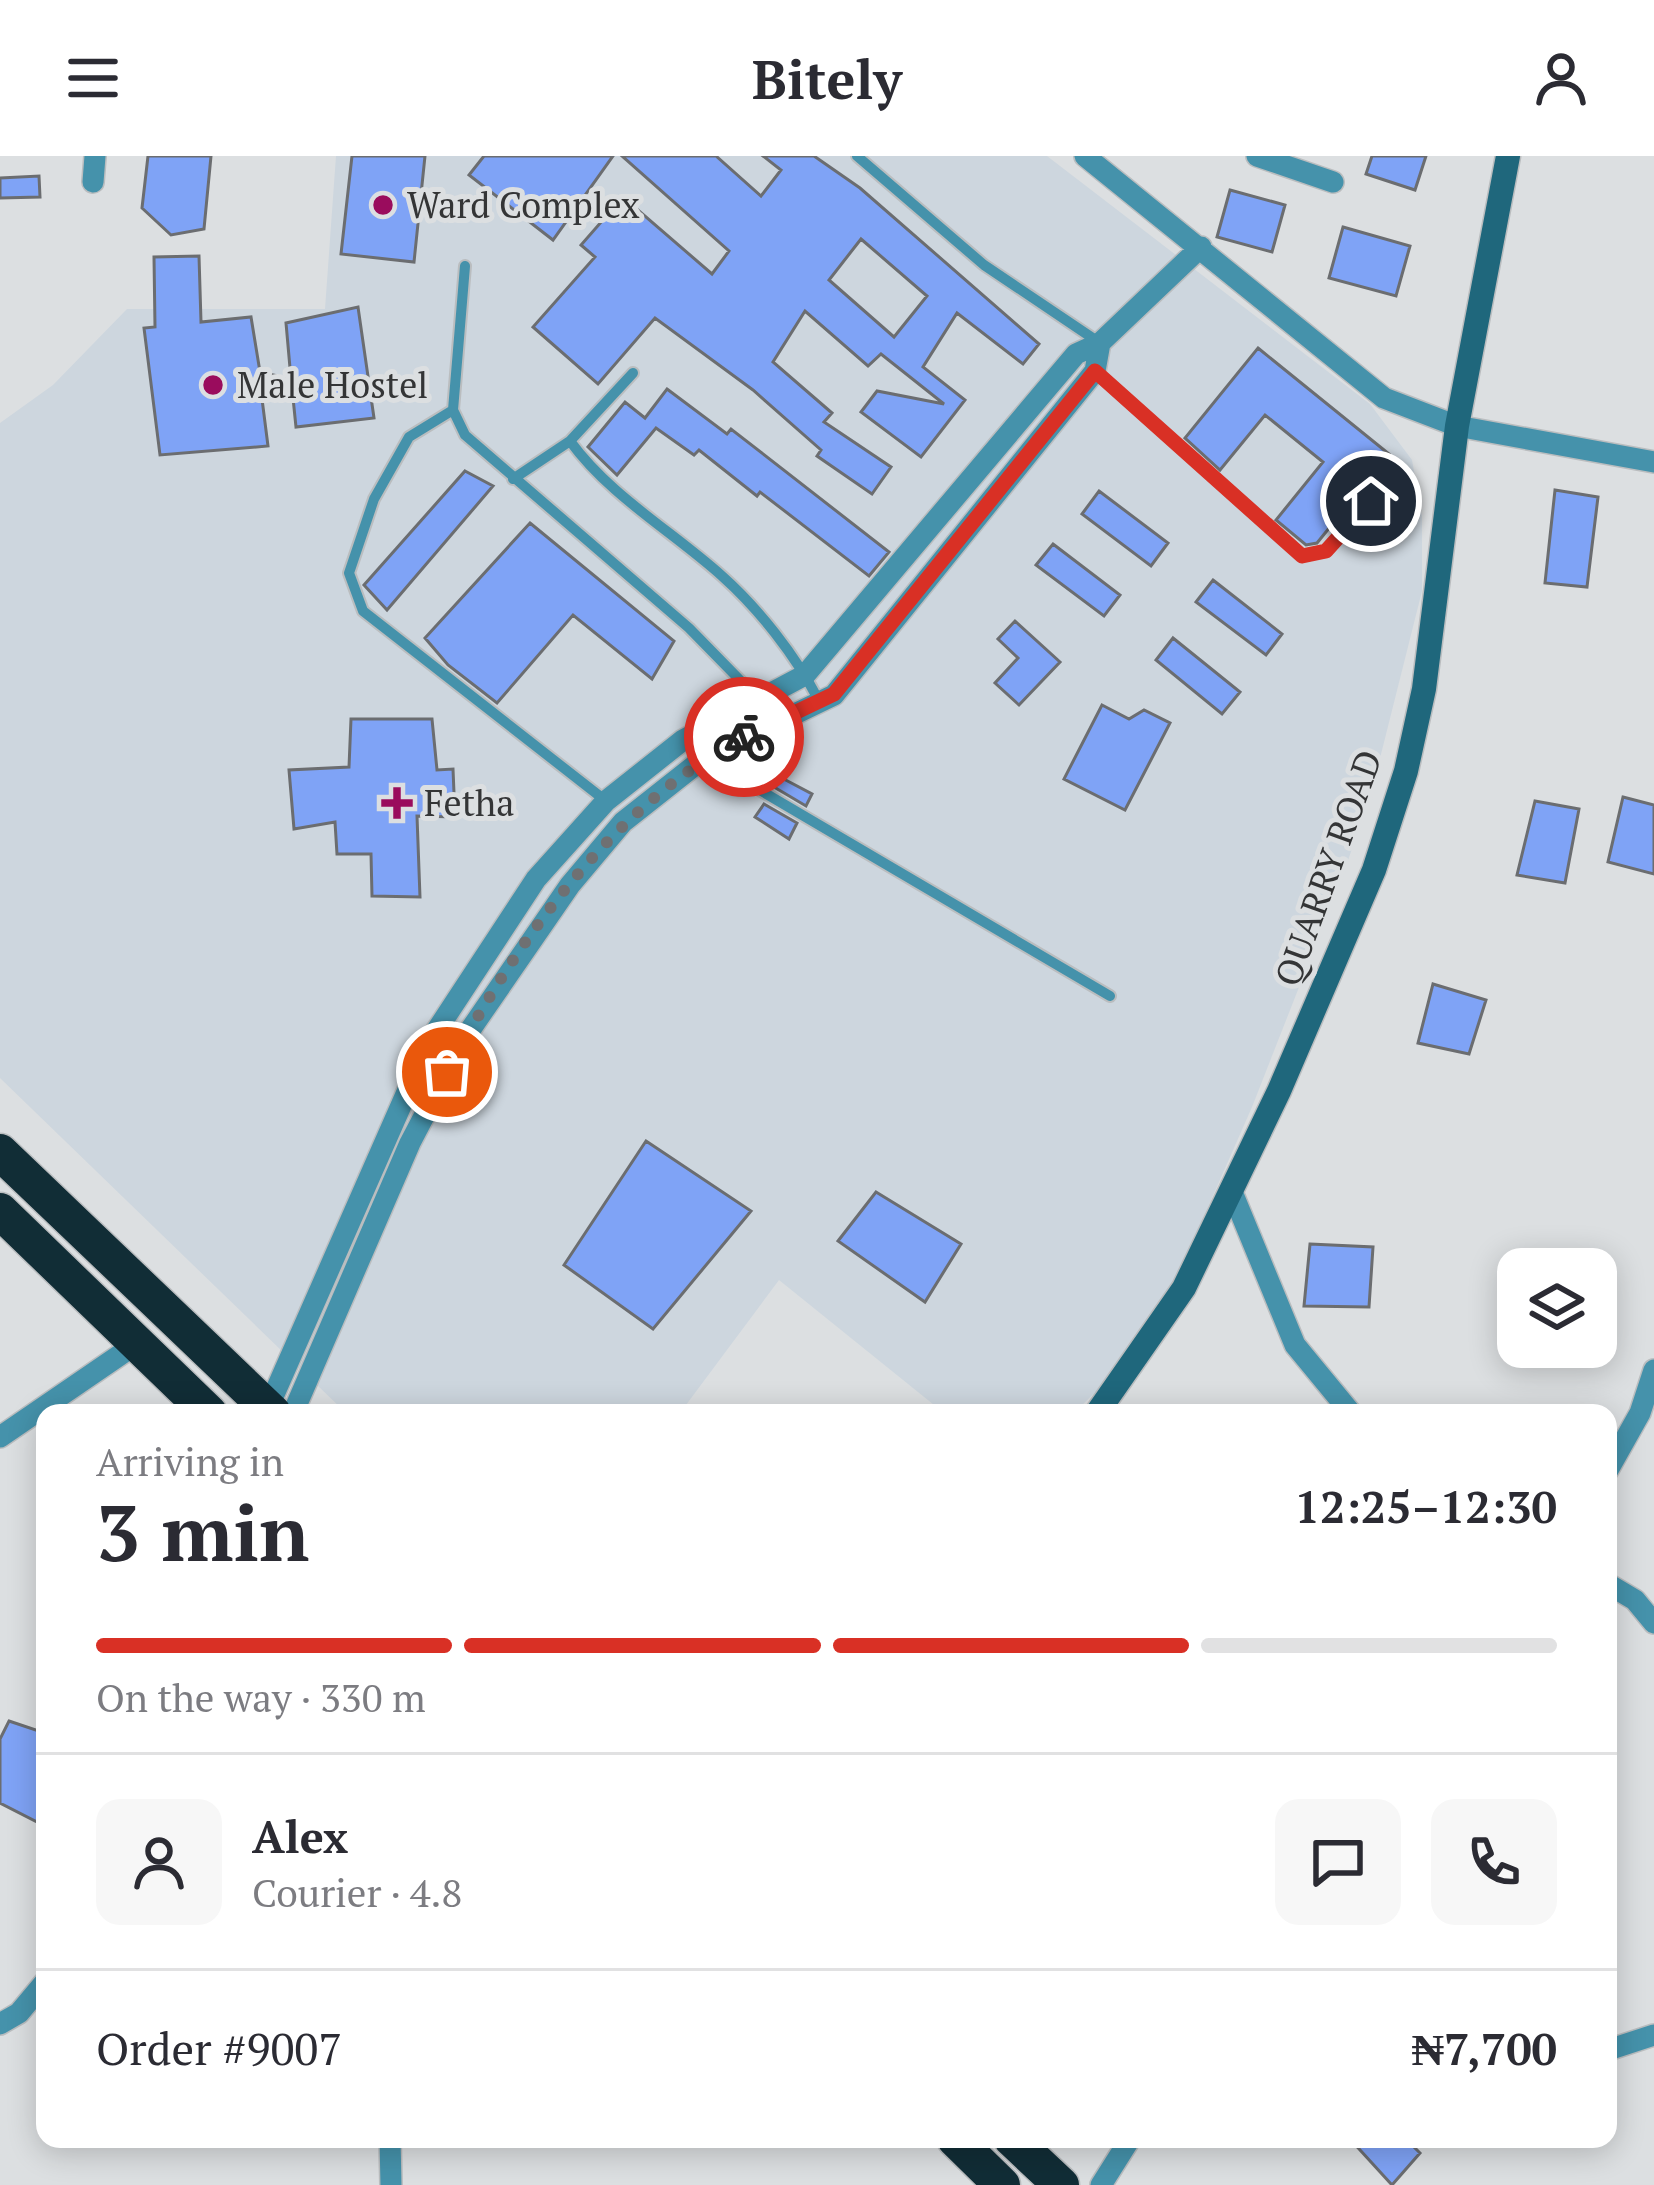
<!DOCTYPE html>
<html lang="en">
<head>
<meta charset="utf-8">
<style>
	body { margin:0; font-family:"PT Serif",serif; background:#f7f7f7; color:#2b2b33; height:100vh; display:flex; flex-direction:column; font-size:45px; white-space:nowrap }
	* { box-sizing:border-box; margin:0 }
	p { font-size:39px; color:#7c7c81 }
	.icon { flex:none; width:66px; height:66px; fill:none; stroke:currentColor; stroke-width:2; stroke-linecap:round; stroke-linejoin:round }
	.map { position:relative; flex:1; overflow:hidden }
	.side { position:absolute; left:36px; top:1248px; width:1581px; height:744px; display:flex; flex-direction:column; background:#fff; border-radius:24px; box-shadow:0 6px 30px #0003 }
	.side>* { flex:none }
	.fabs { position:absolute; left:1497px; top:1092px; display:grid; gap:24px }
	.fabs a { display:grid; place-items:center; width:120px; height:120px; border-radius:24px; background:#fff; box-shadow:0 6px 30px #0003; font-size:60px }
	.pin { position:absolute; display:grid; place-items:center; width:102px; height:102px; color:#fff; margin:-51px; border:6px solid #fff; border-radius:50%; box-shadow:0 3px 12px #0007 }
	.courier { position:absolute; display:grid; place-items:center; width:120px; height:120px; margin:-60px; border:9px solid #d93025; border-radius:50%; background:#fff; color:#222; box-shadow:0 3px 15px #0007 }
	.headline em { font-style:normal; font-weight:700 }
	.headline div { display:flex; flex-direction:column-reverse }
	.headline { display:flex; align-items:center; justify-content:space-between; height:204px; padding:0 60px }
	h1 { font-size:78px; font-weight:700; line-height:90px }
	.bar { display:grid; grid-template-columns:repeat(4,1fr); gap:18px 12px; align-content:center; height:144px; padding:0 60px }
	.bar i { height:15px; border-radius:9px; background:#e1e1e2 }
	.bar .on { background:#d93025 }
	.bar p { grid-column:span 4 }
	.line { display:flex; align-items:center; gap:30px; padding:0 60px; border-top:3px solid #e1e1e2 }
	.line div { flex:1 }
	.round { display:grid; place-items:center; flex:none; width:126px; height:126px; border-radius:24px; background:#f7f7f7 }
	header { display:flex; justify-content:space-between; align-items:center; height:156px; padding:0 60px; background:#fff; font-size:54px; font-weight:700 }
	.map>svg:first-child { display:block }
</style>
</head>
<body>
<header><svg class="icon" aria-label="menu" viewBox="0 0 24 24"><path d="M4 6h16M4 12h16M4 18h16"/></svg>Bitely<svg class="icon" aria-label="person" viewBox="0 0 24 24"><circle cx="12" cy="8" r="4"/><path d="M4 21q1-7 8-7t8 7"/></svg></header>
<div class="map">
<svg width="1654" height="2029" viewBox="0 0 1654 2029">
	<rect width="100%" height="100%" fill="#dcdfe1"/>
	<!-- built -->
	<path fill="#cdd6de" d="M336,0H1047L1370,248L1412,304L1422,361V435L1372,634L1343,719L1252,951L1164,1151L1120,1212L1074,1257H944L779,1124L680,1257H346L0,922V267L53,229L127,153H325Z"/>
	<!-- building -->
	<path fill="#7fa3f6" stroke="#6b6d70" stroke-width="3" fill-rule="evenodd" d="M148,0H211L204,73L171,79L142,52Z
		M352,0H425L414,106L341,98Z
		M484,0H613L553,84L469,19Z
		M622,0H716L761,40L781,14L763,0H814L860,32L1039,188L1023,208L957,157L923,211L965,244L921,301L861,256L877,235L944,248L881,198L868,210L805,155L773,206L832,257L824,266L891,311L872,338L817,300L821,294L753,234L655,162L598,228L533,171L595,101L581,89L623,41L712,118L729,95ZM861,83L927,140L894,181L829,124Z
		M1372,0H1426L1415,34L1366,18Z
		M39,20L40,41L0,42V22Z
		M1230,34L1285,49L1272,96L1217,81Z
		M1343,71L1410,90L1396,140L1329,122Z
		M199,100L201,166L251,161L260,216L291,223L286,167L358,151L374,262L296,271L292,232L262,243L268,290L160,299L144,172L155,171L154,101Z
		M1258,192L1389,298L1317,387L1306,389L1276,364L1323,306L1265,259L1220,314L1185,282Z
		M667,233L727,278L731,273L889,396L869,420L760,336L757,340L699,294L694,299L656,272L617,319L588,291L625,246L645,262Z
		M465,315L493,330L387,454L364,429Z
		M1555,334L1598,341L1587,431L1545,427Z
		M1099,335L1168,387L1151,410L1082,358Z
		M530,367L674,485L652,523L573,459L497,547L448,509L425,482Z
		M1053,388L1120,439L1104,460L1036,409Z
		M1213,424L1282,478L1266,499L1196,446Z
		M1015,465L1060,506L1019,549L995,527L1018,502L998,483Z
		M1173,482L1240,536L1222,558L1156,504Z
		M1102,549L1129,563L1144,554L1170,567L1125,654L1064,623Z
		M351,563H432L437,614L453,613L455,661L417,660L420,741L372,740L371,698H337L335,666L294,673L289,614L349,611Z
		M780,621L812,638L806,650L774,631Z
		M1623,641L1654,649V718L1608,706Z
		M1535,645L1579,653L1565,727L1517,719Z
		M764,648L797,667L789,683L755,661Z
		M1433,828L1486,844L1469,898L1418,887Z
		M646,985L751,1055L653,1173L564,1109Z
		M876,1036L961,1088L925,1146L838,1085Z
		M1310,1088L1373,1091L1369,1151L1304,1150Z
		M9,1565L45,1577V1670L0,1647V1583Z
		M1350,1983H1406L1420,1997L1392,2029Z"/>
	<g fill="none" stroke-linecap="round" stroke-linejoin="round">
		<defs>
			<path id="lane" d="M857,0L984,109L1097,185
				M465,110L453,254L465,279L689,472L778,563
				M1095,215L1302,400L1326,395L1393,320
				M633,217L570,285C610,340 672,375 722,420C759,453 795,499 818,543
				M453,254L409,281L374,343L349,417L363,455L606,645
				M513,323L570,285
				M707,603L1110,840"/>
			<path id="street" d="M1085,0L1384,242L1457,270L1654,306
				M1257,0L1333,26
				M93,26L95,0
				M1232,1036L1295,1189L1351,1257
				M268,1252L429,886L536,723L606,645L683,584L805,519L1076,198L1100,187L1201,91
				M293,1257L410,987L466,880L570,729L623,666L704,602L834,539L1095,215L1100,187
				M0,1281L136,1188
				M1608,1314L1640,1257L1654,1214
				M1608,1428L1635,1444L1654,1467
				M0,1868L19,1857L45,1826
				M1608,1894L1654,1879
				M390,1983L391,2029
				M1101,2029L1130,1983"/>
			<path id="secondary" d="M1097,1257L1184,1132L1279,935L1374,714L1406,615L1424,533L1457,270L1508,0"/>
			<path id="highway" d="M0,996L273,1257
				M0,1055L209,1257
				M955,1983L1002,2029
				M1012,1983L1061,2029"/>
		</defs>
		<!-- lane casing -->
		<use href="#lane" stroke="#babdbf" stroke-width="14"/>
		<!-- street casing -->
		<use href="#street" stroke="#babdbf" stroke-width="24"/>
		<!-- secondary casing -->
		<use href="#secondary" stroke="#babdbf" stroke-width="27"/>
		<!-- highway casing -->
		<use href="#highway" stroke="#babdbf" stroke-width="39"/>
		<!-- lane -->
		<use href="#lane" stroke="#4592ab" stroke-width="10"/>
		<!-- street -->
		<use href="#street" stroke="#4592ab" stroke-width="21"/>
		<!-- secondary -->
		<use href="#secondary" stroke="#1f677c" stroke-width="24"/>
		<!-- highway -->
		<use href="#highway" stroke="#112d36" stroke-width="36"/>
	</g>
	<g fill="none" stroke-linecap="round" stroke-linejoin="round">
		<!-- done -->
		<path stroke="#6f7072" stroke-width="12" stroke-dasharray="0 21.6" d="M447,916C516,785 611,651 744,581"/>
		<!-- route -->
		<path stroke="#d93025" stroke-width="15" d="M744,581L834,538L1095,215L1302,400L1326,395L1371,345"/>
	</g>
	<!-- markers -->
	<g fill="#9a0c5d" stroke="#dcdfe1" stroke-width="4.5">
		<circle cx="383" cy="49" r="12"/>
		<circle cx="213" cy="229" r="12"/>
		<path d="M391 629h12v12h12v12h-12v12h-12v-12h-12v-12h12z"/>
	</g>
	<g text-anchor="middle" stroke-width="10" stroke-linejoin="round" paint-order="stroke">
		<!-- poi labels -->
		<g font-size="36" fill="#343536" stroke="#dcdfe1" text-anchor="start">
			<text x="407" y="62">Ward Complex</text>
			<text x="237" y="242">Male Hostel</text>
			<text x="424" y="660">Fetha</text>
		</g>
		<!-- street labels -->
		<g font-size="36" fill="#343536" stroke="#dcdfe1">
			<text transform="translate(1328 712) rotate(-70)" y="13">QUARRY ROAD</text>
		</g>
	</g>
</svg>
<div class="fabs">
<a><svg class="icon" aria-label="layers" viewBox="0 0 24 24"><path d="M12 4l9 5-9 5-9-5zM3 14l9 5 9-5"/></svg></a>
</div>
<div class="pin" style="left:447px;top:916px;background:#ea580c"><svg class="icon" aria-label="bag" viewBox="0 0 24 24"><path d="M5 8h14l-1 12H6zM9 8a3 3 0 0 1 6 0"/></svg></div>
<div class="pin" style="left:1371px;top:345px;background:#1f2937"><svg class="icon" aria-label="home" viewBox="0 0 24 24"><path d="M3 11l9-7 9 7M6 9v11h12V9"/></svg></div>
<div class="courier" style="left:744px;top:581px"><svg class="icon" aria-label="bike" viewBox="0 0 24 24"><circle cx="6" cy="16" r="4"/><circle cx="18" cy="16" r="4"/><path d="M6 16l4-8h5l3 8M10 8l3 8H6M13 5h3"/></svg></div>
<section class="side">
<div class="headline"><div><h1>3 min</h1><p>Arriving in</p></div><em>12:25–12:30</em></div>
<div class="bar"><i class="on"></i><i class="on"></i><i class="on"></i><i></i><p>On the way · 330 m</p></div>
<div class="line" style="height:216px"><a class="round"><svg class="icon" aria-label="person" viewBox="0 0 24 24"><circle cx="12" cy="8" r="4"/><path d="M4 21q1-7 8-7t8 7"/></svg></a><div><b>Alex</b><p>Courier · 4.8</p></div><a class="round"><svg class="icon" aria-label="chat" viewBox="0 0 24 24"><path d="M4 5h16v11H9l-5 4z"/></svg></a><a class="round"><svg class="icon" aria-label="phone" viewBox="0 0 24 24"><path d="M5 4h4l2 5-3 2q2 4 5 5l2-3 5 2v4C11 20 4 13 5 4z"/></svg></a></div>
<div class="line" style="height:156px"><div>Order #9007</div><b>₦7,700</b></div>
</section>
</div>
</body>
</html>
